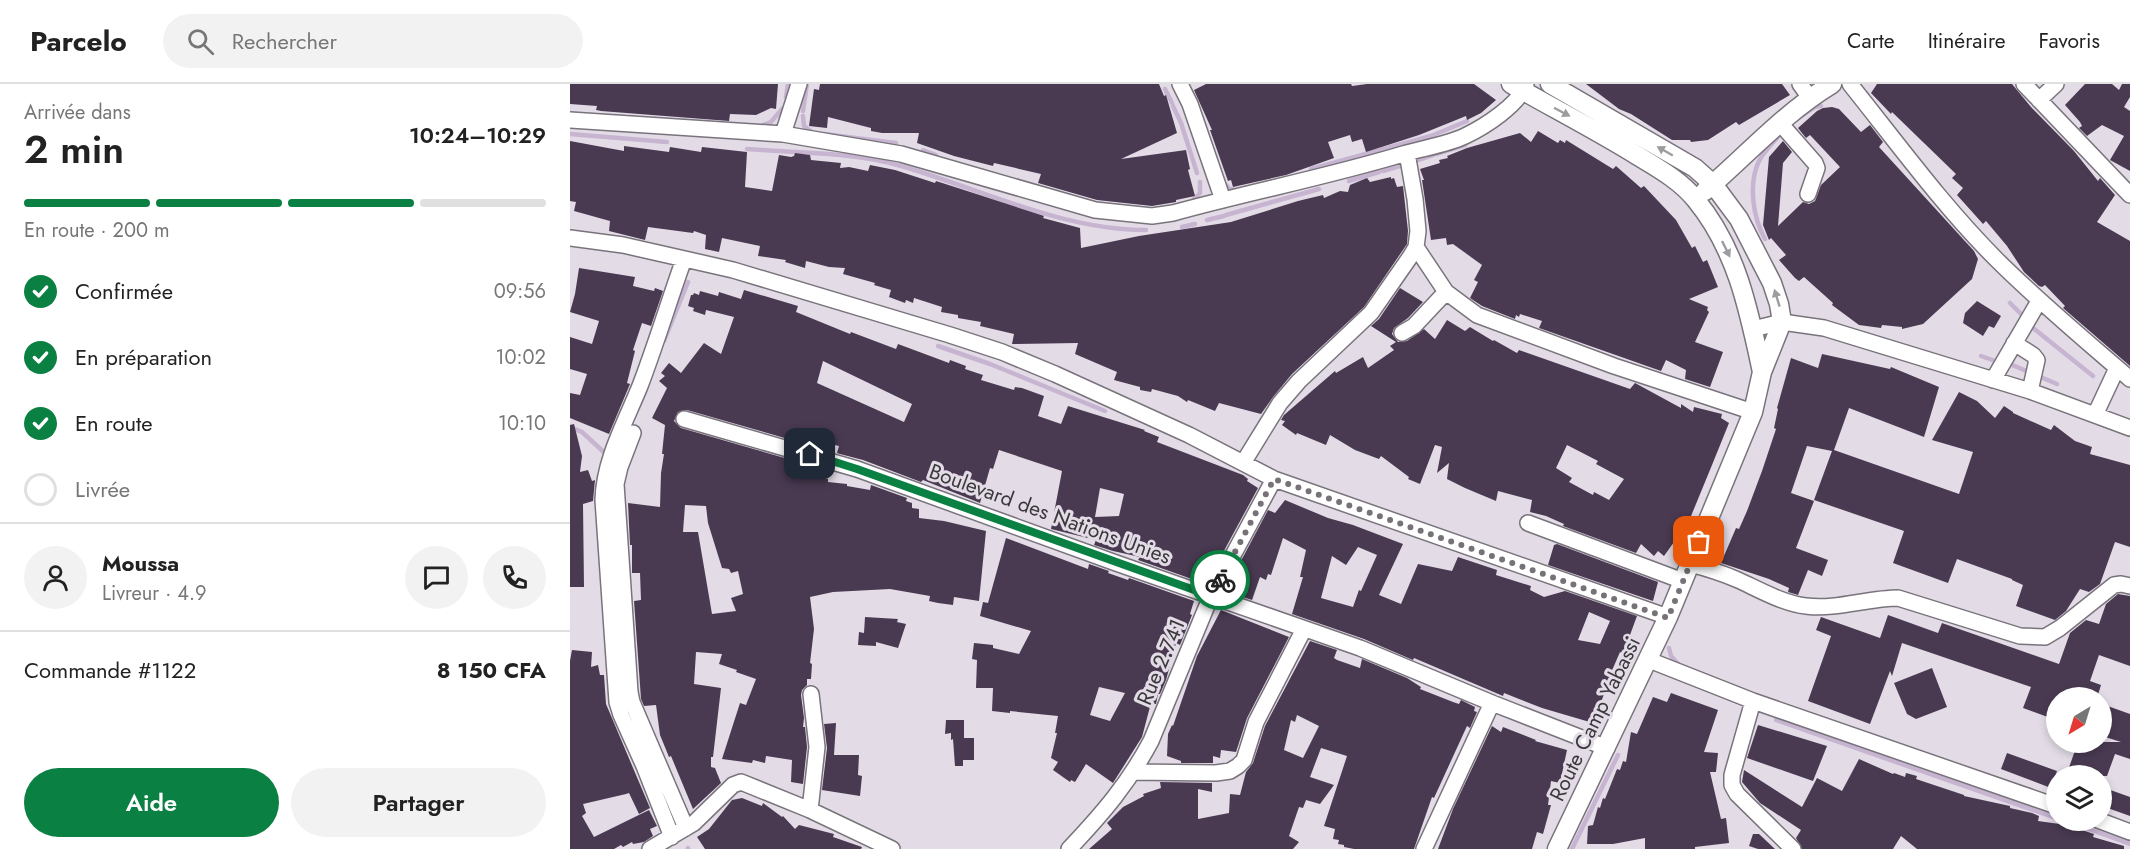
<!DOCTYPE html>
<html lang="fr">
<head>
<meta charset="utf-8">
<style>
	body { margin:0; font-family:Jost,sans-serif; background:#f2f2f2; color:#222; height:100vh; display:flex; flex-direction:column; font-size:22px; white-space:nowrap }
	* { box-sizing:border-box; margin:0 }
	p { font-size:20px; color:#767676 }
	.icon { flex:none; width:33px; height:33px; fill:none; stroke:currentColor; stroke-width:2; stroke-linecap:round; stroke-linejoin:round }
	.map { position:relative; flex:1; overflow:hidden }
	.sheet { display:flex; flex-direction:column; background:#fff; width:570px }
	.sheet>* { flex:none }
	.needle { width:39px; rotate:218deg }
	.buttons { position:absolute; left:1476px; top:603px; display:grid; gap:12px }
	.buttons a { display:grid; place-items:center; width:66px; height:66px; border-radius:50%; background:#fff; box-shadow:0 3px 9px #0003; font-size:30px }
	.pin { position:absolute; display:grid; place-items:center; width:51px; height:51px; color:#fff; margin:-26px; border-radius:12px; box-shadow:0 3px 9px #0006 }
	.courier { position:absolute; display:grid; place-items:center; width:60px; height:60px; margin:-30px; border:4px solid #0b8043; border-radius:50%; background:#fff; color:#222; box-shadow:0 2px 8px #0007 }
	.head em { font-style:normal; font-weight:600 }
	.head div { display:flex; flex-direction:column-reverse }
	.head { display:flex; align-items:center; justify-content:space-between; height:102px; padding:0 24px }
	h1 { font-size:39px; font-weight:600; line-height:45px }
	.bar { display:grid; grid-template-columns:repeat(4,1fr); gap:9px 6px; align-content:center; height:72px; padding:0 24px }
	.bar i { height:8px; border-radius:4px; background:#e0e0e0 }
	.bar .current { background:#0b8043 }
	.bar p { grid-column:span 4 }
	.line { display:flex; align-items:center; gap:15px; padding:0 24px; border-top:2px solid #e0e0e0 }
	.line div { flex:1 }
	.round { display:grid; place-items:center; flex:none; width:63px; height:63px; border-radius:32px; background:#f2f2f2 }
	ol { padding:0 24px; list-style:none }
	li { display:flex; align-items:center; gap:18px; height:66px }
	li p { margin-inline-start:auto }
	li .icon { padding:6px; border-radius:50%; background:#0b8043; color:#fff; stroke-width:4 }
	li:last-child { color:#767676 }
	li i { width:33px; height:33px; border:3px solid #e0e0e0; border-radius:50% }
	.cta { display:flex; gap:12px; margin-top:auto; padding:12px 24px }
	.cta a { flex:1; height:69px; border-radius:36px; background:#0b8043; color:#fff; font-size:24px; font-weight:600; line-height:69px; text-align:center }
	.cta a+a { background:#f2f2f2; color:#222 }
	header { display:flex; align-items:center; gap:36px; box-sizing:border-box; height:84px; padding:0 30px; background:#fff; border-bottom:2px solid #e0e0e0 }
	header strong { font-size:28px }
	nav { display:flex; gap:33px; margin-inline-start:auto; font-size:21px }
	.search { width:420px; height:54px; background:#f2f2f2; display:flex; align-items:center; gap:15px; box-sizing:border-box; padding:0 21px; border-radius:33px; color:#767676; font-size:22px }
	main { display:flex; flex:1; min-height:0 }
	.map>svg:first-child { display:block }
</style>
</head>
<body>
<header>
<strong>Parcelo</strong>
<div class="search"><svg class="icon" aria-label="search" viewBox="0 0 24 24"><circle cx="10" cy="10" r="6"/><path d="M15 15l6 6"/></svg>Rechercher</div>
<nav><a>Carte</a><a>Itinéraire</a><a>Favoris</a></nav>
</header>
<main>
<section class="sheet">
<div class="head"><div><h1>2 min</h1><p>Arrivée dans</p></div><em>10:24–10:29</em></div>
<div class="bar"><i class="current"></i><i class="current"></i><i class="current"></i><i></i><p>En route · 200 m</p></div>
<ol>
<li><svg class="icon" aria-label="check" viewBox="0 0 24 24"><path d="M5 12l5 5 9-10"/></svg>Confirmée<p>09:56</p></li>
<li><svg class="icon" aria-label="check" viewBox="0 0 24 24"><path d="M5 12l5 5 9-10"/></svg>En préparation<p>10:02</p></li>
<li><svg class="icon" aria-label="check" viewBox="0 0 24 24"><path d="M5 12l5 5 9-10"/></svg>En route<p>10:10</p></li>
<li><i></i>Livrée</li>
</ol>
<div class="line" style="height:108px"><a class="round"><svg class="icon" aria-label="person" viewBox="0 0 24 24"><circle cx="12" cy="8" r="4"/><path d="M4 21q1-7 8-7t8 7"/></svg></a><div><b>Moussa</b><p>Livreur · 4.9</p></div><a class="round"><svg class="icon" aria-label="chat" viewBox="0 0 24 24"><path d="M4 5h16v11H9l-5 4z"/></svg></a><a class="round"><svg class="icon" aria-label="phone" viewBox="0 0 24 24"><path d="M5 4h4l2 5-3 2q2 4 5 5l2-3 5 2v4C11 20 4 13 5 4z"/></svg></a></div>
<div class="line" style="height:78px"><div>Commande #1122</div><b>8 150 CFA</b></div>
<div class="cta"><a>Aide</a><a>Partager</a></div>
</section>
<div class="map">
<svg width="1560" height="765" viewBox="0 0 1560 765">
	<rect width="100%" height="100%" fill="#e3dce7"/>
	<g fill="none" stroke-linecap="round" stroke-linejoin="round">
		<!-- stream -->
		<path stroke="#c6b4d1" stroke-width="4.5" d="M595,5L602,19
			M216,13L218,0
			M603,22L611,39L627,89
			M233,27L237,0
			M233,32L234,42L243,49
			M1230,33L1245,23L1251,22
			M188,43L201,38L212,25
			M0,50L97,58
			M254,50L326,59
			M177,65C226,69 283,68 331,82C411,105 491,146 576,146
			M353,66L366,71
			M866,70L895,61
			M845,77L863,71
			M741,85L861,52L897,37
			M813,87L833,81
			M779,97L809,88
			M653,98L660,105L665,106
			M621,118L630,109V98
			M656,131L749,105
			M637,136L654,132
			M612,143L625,140
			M1195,155C1183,134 1178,100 1189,77C1194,67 1205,57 1212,48
			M1440,219L1455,234
			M1458,240L1523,292
			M94,257L118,198
			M368,262L420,280L535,327
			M1411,272L1431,279L1433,277L1487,300
			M0,343L12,348L38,372
			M1099,564L1101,572L1110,582
			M1206,636L1486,734
			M1494,736L1560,760
			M118,764V765
			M1002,765L1048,671"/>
	</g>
	<!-- building -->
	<path fill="#493a52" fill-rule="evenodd" d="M0,0H208L206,25L201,24L186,31L160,30L159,37L31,27L26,26L27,22L0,20Z
		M250,0H589L594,12L596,11L607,49L551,75L616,66L620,85L618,86L625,112L606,116V118L582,122L527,116L468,99L471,90L424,79L423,82L384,72L347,59L349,49H312L301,47V44L258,33L257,44L239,42L244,5L249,6Z
		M636,0H781L782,2L797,0H904L926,16L911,29L897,36L896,32L849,51L796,68L792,55L782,58L780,51L758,58L764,74L716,91L663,103L661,96L658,97L640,46H642L624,6Z
		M1016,0H1212L1220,11L1169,41L1166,38L1138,56L1121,58L1120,56H1102L1061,30L1049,25Z
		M1307,0H1442L1461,23L1504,67L1528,97L1530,94L1545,111L1527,138L1560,157V282L1493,224L1495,222L1475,201L1472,203L1469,202L1454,188L1437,162L1416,137L1413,140L1387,111L1393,104L1382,94L1386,90L1322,28L1321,30L1301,9Z
		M1515,0H1542L1549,6L1552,0H1560V13L1554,23L1560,27V87L1540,76L1554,52L1532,41L1517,52L1509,44L1512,42L1510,38L1495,21Z
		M1262,23L1269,25L1291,48L1300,41L1313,58L1309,63L1404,167L1408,175L1402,195L1353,240L1332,245V243L1312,241L1311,244L1289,241L1262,221L1263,219L1234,193L1229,197L1225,194L1209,176L1216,171L1201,154L1199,156L1193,141L1199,73L1213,57L1222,68L1213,79L1208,142L1233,118L1239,120L1245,117L1251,101L1270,83L1240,51L1236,54L1228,44L1247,27L1253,24Z
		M968,47L988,59L990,56L995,59L996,56L1043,85L1046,82L1071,104L1074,102L1106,136L1122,164L1125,162L1133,178L1137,176L1148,203L1119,215L1138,223L1137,226L1139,228L1125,258L1153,268L1140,303L1115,295L1116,286L1096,276L1091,287L969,244L972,237L950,230L949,233L946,231L945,235L912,222L900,214L908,198L904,196L912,181L883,160L877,161L876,154L861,156L852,96H854L850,85L870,79L869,76L878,74L877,72L897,64L950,49L961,58Z
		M0,57L54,67V62L99,68L100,63L131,68L132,63L177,68L175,103L202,107L209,71L221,73L224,72L225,69L240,71L241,76L271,79L270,84L279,83L298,87L300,81L325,86L365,99L366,97L391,105L474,132L473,134L510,144L511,164L569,152L661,138L728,117L753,111L754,114L770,107L778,108L780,101L797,94L800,98L821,93V95L824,94L827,103L833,102L838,147L837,160L794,223L722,290L703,313L691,330L649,319L645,327L618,316L617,318L608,312L582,305L581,308L570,306V303L544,296L547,288L505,270L508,259L442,260L444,250L410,242L411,238L388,234V231L371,228L372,223L344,214L343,219L336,216L335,219L319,213L321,206L304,201L305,199L273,190L275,184L259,183L236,177L235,184L215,178L216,176L188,172L190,162L152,154L149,168L135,165L136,151L124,147L123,149L78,143L75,156L39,147L40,137L4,127L6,118L0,117Z
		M9,184L65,193L63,202L84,207L85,204L93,207L81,242L72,239L63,266L65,267L57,299L60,300L39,350L0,334V309L10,311L17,290L0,285V253L22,260L29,237L0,228L5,210Z
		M830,204L853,218L838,234L824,244L822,250L828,258L837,257L854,245L865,255L877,236L895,247L900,243L923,257L924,256L947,269L949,266L1060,305L1065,299L1111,324V320L1123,328L1124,323L1152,330L1151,334L1159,339L1142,381L1119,437L1094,472L1088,467L1084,472L1071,460L1066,469L993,442L994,440L976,432L960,428L962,416L928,407L926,417L895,404L877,395L879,379L867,389L872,363L865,361L850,400L838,395L839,393L811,372L809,375L785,366L760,351L756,361L727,349L726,351L712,341L715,337L711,336L714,331L765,287L766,289L793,273L798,284L824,266L820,262L826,258L801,242L809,235ZM997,361L1028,377L1026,380L1054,395L1039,416L1024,408L1023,411L999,398L1002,394L986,384Z
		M174,206L228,222L226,228L280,250L281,248L326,265L328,260L379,279L380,276L396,282L395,285L413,291L411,296L444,306L445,303L452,304L474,312L468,332L491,340L498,322L575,346L574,347L589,353L587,358L673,391L678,395L677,397L688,404L636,500L568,476L570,473L543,467L524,461L526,456L481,445L492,387L429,366L423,385L420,384L410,419L353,396L351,398L293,376L270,370L267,369L269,362L233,354L232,359L117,326L108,328L104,337L111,344L225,377L223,386L258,395V398L277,400V402L300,406L301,401L337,414L336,417L342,419V424L349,425V434L374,437L416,447L409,517L384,513L383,521L368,519L359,517L360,512L320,505L263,508L240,513L244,545L240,579L242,580L241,595H237V601L232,606L231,611L234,634L233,643H235L237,663L233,700L221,698L222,676L196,672L195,679L183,676L182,679L152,675L170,619L176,621L186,595L166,588L167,586L149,580L152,570L126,568L124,600L151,604L143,673H141V683L145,684L151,699L123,725L101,672L99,673L90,651L86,621L74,622L71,615L64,517L71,516L70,489H62V461H60L58,419L90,423L91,389L94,370H92L95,341L82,334L97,304L89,297L95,292L91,289L99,279L111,289L134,259L151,270L164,233L136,226L135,231L123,227L124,224L118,222L121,211H123L124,209L129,211L130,207L148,212L149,208L171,215ZM253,277L342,320L334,338L247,299ZM530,404L554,410L549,432L525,433ZM115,421L136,422L138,439L152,484L159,485L161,489L168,487L173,510L161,514L166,527L142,530L128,448H113Z
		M1407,217L1431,232L1424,244L1419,242L1413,252L1393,239L1395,229Z
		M1252,270L1320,285L1321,283L1369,303L1354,353L1279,324L1264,366L1389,410L1403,368L1362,356L1389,308L1407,317L1425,334L1434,322L1443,328V329L1481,346L1484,341L1505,357L1522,363L1520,370L1560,381V463L1545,458L1530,500L1519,508L1510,505L1496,527L1485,536L1446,522L1453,501L1442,496V495L1387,475L1378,499L1323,479L1334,447L1244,416L1262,367L1237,362L1221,409L1244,417L1226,464L1258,476L1252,492L1238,486L1228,511L1218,508L1219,504L1199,495L1151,479L1166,444L1169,445L1177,427L1192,387L1206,345L1204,344L1208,325L1207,324L1221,274L1248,284Z
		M4,340L12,372L10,388L18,386L22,397L25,396L23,417L13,420L14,503H0V341Z
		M715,416L758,434L783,441L833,460L809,511L831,520L848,480L882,487L888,473L927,486L926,491L961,502L960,506L974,513L995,507L1067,532L1053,570L1050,568L1034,605H1036L1023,639L972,624L934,609L933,612L844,574L843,576L794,555L722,530L733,493H730L736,466L713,454L701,491L698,490L696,496L690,493L682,516L655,507L698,426L705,429ZM788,463L807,471L791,507L789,506L783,523L751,514L762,472L776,481ZM1019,528L1040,537L1030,560L1008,556Z
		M436,454L518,485L519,480L539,487L538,489L558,496L559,494L624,517L620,530L622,531L610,561L606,559L596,596L590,610H588L586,620L581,619L572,653L543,699L516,680L505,698L501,696L500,698L483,686L488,678L481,674L487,649H485L488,632L440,627V629L422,627L423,604H406L407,576L402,575L404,559L423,561V564L449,570L461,547L410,532L413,518L418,519ZM529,603L555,609L540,637L520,631Z
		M987,460L1088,498L1083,517L978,481L984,461Z
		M1548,510L1560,512V582L1529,571L1520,597L1531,601L1527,614H1486V636L1453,624L1461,603L1332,559L1322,592L1320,587L1300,640L1238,617L1261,552L1246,546L1251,533L1310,554L1318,531L1368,549L1372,539L1489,580L1500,549L1516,536L1529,540L1536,520Z
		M651,526L719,553L677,634L666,668L651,666L650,674L643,672V679H611V677L597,672L598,650L602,641L603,642L627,572Z
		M295,533L328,535L327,538L336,540L328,564L306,558V562L288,561L289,548L294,549Z
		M740,557L767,566L764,574L767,576L790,584L792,575L837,594L851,603L850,605L883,618L889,620L891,616L905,623L904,627L907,628L900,644L897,642L864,714L862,713L844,765H784L774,763V761L768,760L769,756L763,755L765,745L754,742L777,672L751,664L740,693L764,701L750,720L736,716L733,724L729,723L719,752L729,758L723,765H519L542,745L537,739L553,723L574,712L573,710L591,704L590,698L642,699V708L628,705V735L659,729L660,710L670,711L676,688L683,679L695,642ZM727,631L749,642L733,674L714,666L721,636L725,638Z
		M2,566L22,568L21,583L28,581L30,591H34L36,620L80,724L69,730L59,709L56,710L13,720L16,729L12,732L24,753L79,726L87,742L80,745L83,752L74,758L63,760L62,758L53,763L51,761L44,765H0V577Z
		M1362,584L1377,623L1346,635L1337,630L1324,599Z
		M1101,609L1148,626L1134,668L1148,669L1146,688H1140L1151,735L1156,734L1159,759L1125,763V765H1075V754L1043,760H1017L1018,742L1023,741L1028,723L1030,724L1033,714L1035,715L1047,685L1050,686L1053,677L1056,678L1061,648L1067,650L1083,613L1097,618Z
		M1532,620L1560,630V675L1545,670L1537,692H1496L1508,658H1551L1532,652Z
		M376,636H394V654H404V676H393V682H385L383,655L381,656V649L375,650Z
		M266,639L264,671H289L288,691L292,692L290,712L252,706L257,664L254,640Z
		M1188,641L1257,662L1243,697L1177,674Z
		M922,642L931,648L933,643L966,656L965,657L997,666L990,699L981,697L978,721H981L973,750L967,748L962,765H868L883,725Z
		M1437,669L1487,687L1481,704L1431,685Z
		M1289,675L1323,690L1324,689L1335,693L1336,689L1347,692L1346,695L1394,711V712L1440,722V724L1462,729L1469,732L1468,737L1497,741L1524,750L1523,753L1554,762V765H1347L1331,752L1323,765H1232L1226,754L1231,746L1190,719L1172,698L1174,686L1232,723L1247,694L1272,707Z
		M1532,703L1560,713V732L1532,722Z
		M172,714L192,722L193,719L212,733L213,732L225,745L229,741L264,750L263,753L292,763L291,765H135L127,753L139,745L162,716Z
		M1183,750H1189L1205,765H1188L1179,762Z"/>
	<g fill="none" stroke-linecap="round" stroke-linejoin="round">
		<defs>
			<path id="minor" d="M610,0L620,20L653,116
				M1230,0L1240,14
				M1280,0C1328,60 1373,122 1427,176C1469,218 1515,256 1560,295
				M1454,0L1560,111
				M1469,16L1486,0
				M0,36L213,50L331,70L525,126L582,132L603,129C679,108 757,93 833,70C853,64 876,61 895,52C914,43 949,21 956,0
				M1209,38L1245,79L1247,84L1238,110
				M213,50L229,0
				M0,154L53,161L163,186L380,251L432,268L485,290L619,351L704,395L1098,533
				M846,163L876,208L907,231L1044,282L1183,328
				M1183,245L1212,238L1254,244L1460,307L1560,344
				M832,249L844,242L876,208
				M1444,259L1463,271L1467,276L1460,307
				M1423,296L1469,217
				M1525,331L1547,284
				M114,335L287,385L546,479L790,564L922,619L1037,664
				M63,349L50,383L46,400L60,608L62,618L116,744
				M673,379L710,319L729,297L801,229L840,173L846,163L848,147L845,115L837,69
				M958,439L1113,497
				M1120,480C1136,484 1152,489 1168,496C1188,505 1214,520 1236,522C1266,526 1298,514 1328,514L1450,552L1475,553L1490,544L1544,501L1551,500L1560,502
				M1079,576L1183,617L1486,722
				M1183,617L1162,691V701L1167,710L1223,765
				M563,688L646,689L660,687L668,682L674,676L686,638L734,545
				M240,726L247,663L241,610
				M1528,736L1560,748
				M102,753L74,682L51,631L47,618L33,416C34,376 55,339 70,302C86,260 99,217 114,175
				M80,765L124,739L163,701L171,698L240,726L322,765
				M499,765C533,729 558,700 581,657L641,512L704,395
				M854,765L922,619"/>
			<path id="major" d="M941,0C983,24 1026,46 1068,72C1088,84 1111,97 1126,116C1167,166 1179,227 1192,288
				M980,0L1125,84L1143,100L1169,135L1202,199L1209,220L1212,238L1192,288L1183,328L1098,533L987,765
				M1135,107C1178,70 1214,29 1262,0"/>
		</defs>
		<!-- minor casing -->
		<use href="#minor" stroke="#79737c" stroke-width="18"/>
		<!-- major casing -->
		<use href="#major" stroke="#79737c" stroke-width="21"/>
		<!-- minor -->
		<use href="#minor" stroke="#fff" stroke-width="15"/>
		<!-- major -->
		<use href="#major" stroke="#fff" stroke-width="18"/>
	</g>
	<!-- one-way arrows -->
	<defs><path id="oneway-solid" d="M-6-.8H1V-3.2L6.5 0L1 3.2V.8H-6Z" transform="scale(1.5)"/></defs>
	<g fill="#9d9c9e">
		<use href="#oneway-solid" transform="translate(992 28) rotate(28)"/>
		<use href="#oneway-solid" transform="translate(1095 67) rotate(-150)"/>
		<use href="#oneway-solid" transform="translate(1156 165) rotate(64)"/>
		<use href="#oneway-solid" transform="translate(1207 214) rotate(-107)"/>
	</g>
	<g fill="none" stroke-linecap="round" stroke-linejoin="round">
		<!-- done -->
		<path stroke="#767278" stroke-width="6" stroke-dasharray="0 10.8" d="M650,496L704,395L1098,534L1129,458"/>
		<!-- route -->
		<path stroke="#0b8043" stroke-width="8" d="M240,370L287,385L641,512L650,496"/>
	</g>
	<g text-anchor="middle" stroke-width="6" stroke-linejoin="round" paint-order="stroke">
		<!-- street labels -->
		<g font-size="21" fill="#3b393d" stroke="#e3dce7">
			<text transform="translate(480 430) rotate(20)" y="7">Boulevard des Nations Unies</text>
			<text transform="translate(591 578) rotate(-67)" y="7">Rue 2.741</text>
			<text transform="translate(1025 635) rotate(-64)" y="7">Route Camp Yabassi</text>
		</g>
	</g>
</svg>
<div class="buttons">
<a><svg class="needle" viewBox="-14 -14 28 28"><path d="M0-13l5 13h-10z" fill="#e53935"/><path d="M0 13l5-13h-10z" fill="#767676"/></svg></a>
<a><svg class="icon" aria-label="layers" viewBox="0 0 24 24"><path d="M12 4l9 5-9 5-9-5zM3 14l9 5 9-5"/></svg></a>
</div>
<div class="pin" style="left:1129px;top:458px;background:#ea580c"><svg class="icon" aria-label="bag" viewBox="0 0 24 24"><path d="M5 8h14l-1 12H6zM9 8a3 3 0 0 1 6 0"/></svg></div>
<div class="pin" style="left:240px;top:370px;background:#1f2937"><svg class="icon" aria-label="home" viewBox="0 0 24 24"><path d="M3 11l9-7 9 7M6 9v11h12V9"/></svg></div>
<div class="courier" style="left:650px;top:496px"><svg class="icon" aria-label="bike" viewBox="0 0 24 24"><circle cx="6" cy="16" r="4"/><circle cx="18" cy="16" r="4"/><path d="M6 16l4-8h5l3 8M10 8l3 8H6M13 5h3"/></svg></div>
</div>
</main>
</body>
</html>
